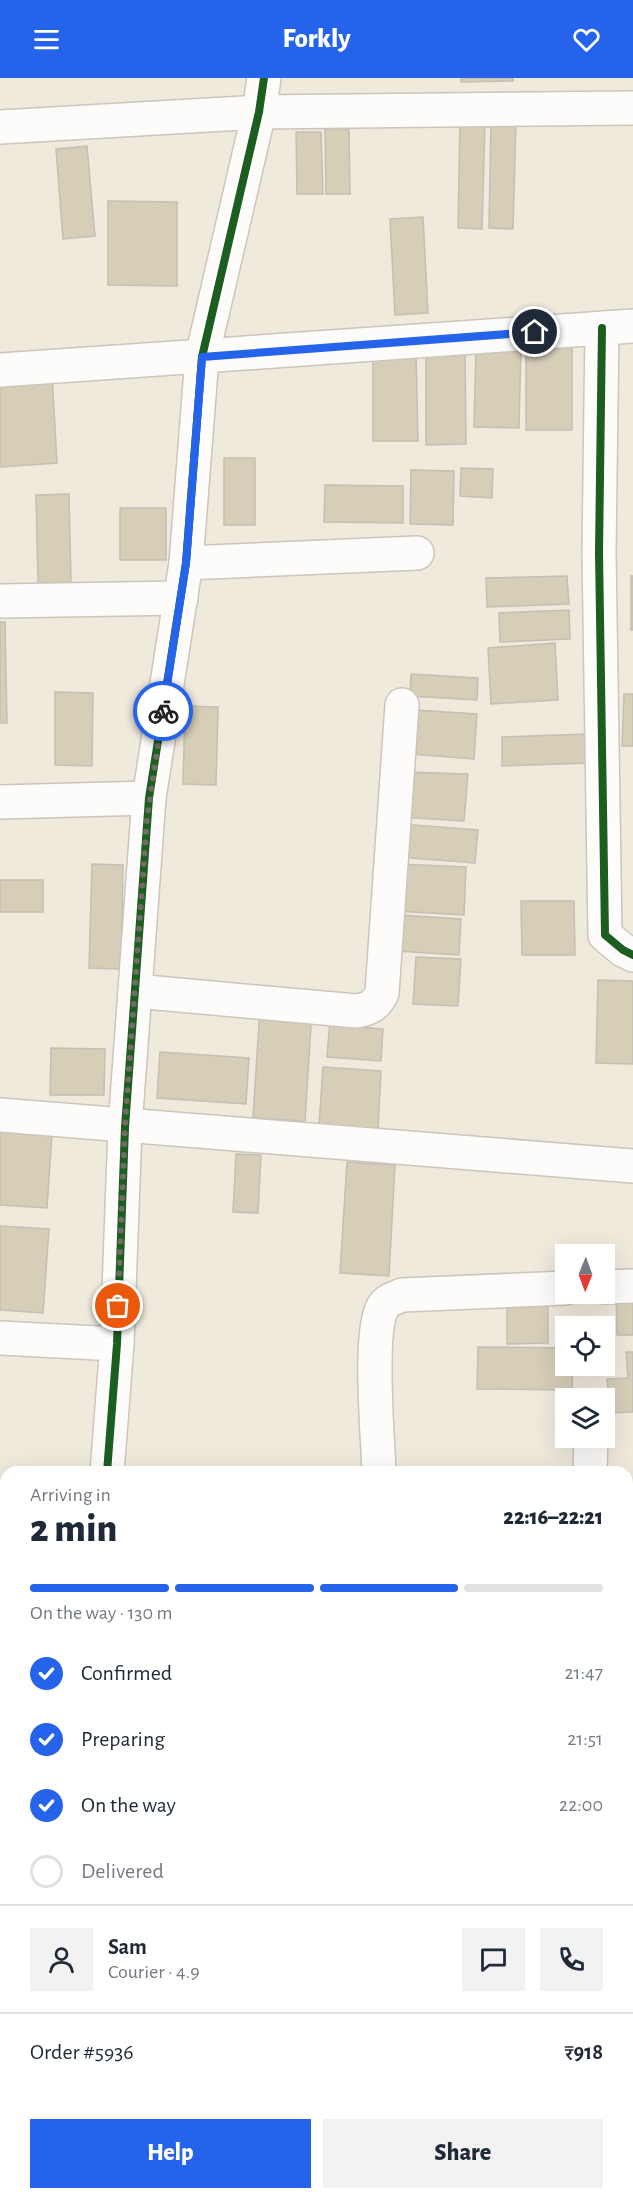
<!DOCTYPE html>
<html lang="en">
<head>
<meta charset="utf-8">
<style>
	body { margin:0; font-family:"Alegreya Sans",sans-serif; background:#f2f2f3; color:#1f2937; height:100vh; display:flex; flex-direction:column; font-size:22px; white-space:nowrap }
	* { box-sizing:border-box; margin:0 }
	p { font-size:20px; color:#747a83 }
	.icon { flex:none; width:33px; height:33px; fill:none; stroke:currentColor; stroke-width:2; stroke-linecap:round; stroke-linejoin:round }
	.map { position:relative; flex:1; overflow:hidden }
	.side { position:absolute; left:0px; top:1388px; width:633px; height:734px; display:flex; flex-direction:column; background:#fff; border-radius:18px 18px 0 0; box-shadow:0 6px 24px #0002 }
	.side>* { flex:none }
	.needle { width:39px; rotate:181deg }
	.buttons { position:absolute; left:555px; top:1166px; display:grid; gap:12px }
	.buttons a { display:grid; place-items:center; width:60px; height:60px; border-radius:0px; background:#fff; box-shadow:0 6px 24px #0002; font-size:30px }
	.pin { position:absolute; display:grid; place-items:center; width:51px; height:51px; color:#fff; margin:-26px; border:3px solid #fff; border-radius:50%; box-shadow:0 2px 6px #0007 }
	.courier { position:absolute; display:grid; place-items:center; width:60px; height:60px; margin:-30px; border:4px solid #2563eb; border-radius:50%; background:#fff; color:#222; box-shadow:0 2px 8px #0007 }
	.overview em { font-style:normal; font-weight:800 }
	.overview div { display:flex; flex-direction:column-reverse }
	.overview { display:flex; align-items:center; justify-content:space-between; height:102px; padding:0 30px }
	h1 { font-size:39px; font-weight:800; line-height:45px }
	.bar { display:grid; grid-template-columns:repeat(4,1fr); gap:9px 6px; align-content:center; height:72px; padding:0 30px }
	.bar i { height:8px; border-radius:4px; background:#e0e1e3 }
	.bar .on { background:#2563eb }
	.bar p { grid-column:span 4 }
	.line { display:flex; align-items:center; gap:15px; padding:0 30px; border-top:2px solid #e0e1e3 }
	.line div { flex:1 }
	.round { display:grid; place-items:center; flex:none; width:63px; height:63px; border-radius:0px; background:#f2f2f3 }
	ol { padding:0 30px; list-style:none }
	li { display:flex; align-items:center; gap:18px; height:66px }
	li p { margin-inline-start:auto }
	li .icon { padding:6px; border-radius:50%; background:#2563eb; color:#fff; stroke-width:4 }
	li:last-child { color:#747a83 }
	li i { width:33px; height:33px; border:3px solid #e0e1e3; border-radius:50% }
	.primary-button { display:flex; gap:12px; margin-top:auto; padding:12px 30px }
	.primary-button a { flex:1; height:69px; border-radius:0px; background:#2563eb; color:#fff; font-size:24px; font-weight:800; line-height:69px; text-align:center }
	.primary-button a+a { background:#f2f2f3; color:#1f2937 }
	header { display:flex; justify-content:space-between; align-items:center; height:78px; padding:0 30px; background:#2563eb; color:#fff; font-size:27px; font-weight:800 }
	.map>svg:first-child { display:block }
</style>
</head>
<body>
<header><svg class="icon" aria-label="menu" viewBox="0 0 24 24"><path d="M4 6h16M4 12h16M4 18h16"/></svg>Forkly<svg class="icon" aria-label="heart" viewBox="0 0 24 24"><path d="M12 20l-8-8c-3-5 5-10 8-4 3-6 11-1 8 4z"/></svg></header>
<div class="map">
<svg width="633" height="2120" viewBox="0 0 633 2120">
	<rect width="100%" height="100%" fill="#f0eadd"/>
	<!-- building -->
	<path fill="#d7ceb8" stroke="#c3bfb4" stroke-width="1.5" d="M461,0H513V3L461,4Z
		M460,43L485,44L482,151L458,150Z
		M491,43L516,44L513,151L489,150Z
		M325,51H349L350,116H326Z
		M296,54H321L323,116H297Z
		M87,68L95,158L63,161L56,71Z
		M108,123L177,124V208L108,207Z
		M423,139L428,235L395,237L390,141Z
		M572,266V352H526V267Z
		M476,268L521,269L519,350L474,349Z
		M426,272H465L466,366L426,367Z
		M416,274L418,363H373V275Z
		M52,296L57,385L0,389V300Z
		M224,380H255V447H224Z
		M461,390L493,391L492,420L460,418Z
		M411,392L454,393L453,447L410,446Z
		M325,407L403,408V445L324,444Z
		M69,416L71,504L38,505L36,417Z
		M120,430H166V482H120Z
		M567,498L569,526L487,529L486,500Z
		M631,498H633V552H631Z
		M569,532L570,561L500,564L499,535Z
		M0,544H5L7,645H0Z
		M555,565L558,622L491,626L488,570Z
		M411,596L478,600L477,622L410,618Z
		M55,614L93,615L92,688L55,687Z
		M624,616H633V668H622Z
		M185,628L218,629L216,707L183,706Z
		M415,632L477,636L474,681L412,676Z
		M589,656L590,685L502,688V659Z
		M405,694L468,696L464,743L400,739Z
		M401,746L478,752L475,785L399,779Z
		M92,786L123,787L121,891L89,890Z
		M398,786L466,789L464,837L395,833Z
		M0,802H43V834H0Z
		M521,823H574L575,877H522Z
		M399,837L461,841L459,877L397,873Z
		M416,879L461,881L458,928L413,926Z
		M598,902L633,903V986L596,985Z
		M260,929L312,932L305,1043L253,1040Z
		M330,942L357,949L383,951L381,983L327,979Z
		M51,970L105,971L104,1017H50Z
		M160,974L249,980L246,1026L157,1020Z
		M323,989L381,993L378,1051L319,1047Z
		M0,1052L52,1056L47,1130L0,1127Z
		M236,1076L261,1077L258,1135L233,1134Z
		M347,1084L395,1087L389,1198L340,1195Z
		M0,1148L49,1151L43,1235L0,1232Z
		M616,1216H633V1257H617Z
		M548,1218V1265L507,1266V1219Z
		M478,1269L566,1270V1287H573L572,1312L477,1311Z
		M626,1274H633V1334L610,1335L607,1301L628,1300Z
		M0,1527L6,1528L2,1603H0Z
		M627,1597L633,1598V1661H627Z
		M6,1648V1697H2Z
		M627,1739H633V1769H627Z
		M627,1778H633V1810L627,1809Z
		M627,1841H633V1877H627Z
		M627,1884H633V1953H627Z
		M428,2115H492V2120H428Z"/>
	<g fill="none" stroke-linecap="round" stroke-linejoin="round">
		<defs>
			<path id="minor" d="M0,49L259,34L633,30
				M602,250L599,474L605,857L623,872L633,877
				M0,292L633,248
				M186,485L417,475
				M0,523L181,520
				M0,724L149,720
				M135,913L356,933C370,931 376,927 382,915L402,627
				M0,1037L633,1088
				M604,1209L633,1208
				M0,1260L117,1266
				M379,1394C378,1360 368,1253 383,1229C387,1222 395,1220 402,1217L566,1210
				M590,1394L591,1359
				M0,1499L6,1500
				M0,1717H6
				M627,1993H633"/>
			<path id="tertiary" d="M107,1394L117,1266L125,1049L149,720L186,485L202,279L259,34L264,0
				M65,2120V2115"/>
		</defs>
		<!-- minor casing -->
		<use href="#minor" stroke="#cac6bc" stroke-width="36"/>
		<!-- tertiary casing -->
		<use href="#tertiary" stroke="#cac6bc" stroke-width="36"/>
		<!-- minor -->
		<use href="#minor" stroke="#fdfcfa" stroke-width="33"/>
		<!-- tertiary -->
		<use href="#tertiary" stroke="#fdfcfa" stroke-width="33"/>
		<defs>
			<path id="cycleway" d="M602,250L599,474L605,857L623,872L633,877
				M107,1394L117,1266L125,1049L149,720L186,485L202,279L259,34L264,0"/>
		</defs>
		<!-- cycleway casing -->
		<use href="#cycleway" stroke="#fff" stroke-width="11"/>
		<!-- cycleway -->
		<use href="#cycleway" stroke="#1b5e20" stroke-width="8"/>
	</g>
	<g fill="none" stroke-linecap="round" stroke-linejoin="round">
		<!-- done -->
		<path stroke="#716c62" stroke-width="6" stroke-dasharray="0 10.8" d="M118,1228L125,1048L147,741L163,633"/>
		<!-- route -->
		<path stroke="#2563eb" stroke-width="8" d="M163,633L186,485L202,279L535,254"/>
	</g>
</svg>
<div class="buttons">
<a><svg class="needle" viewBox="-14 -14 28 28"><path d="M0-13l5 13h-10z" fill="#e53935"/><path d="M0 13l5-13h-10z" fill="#747a83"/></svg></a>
<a><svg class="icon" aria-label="locate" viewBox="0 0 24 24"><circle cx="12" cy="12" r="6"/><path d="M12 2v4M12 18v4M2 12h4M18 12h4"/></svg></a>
<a><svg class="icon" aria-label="layers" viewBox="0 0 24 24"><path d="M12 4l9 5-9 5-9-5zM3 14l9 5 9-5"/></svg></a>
</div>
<div class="pin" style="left:118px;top:1228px;background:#ea580c"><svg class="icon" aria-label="bag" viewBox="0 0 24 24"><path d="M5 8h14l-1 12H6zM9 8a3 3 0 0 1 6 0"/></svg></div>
<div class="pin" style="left:535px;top:254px;background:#1f2937"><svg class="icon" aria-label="home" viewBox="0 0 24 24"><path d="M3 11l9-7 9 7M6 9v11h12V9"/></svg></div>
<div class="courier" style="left:163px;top:633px"><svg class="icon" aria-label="bike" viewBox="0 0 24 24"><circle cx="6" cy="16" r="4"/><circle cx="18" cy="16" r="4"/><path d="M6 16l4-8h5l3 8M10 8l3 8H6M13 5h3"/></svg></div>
<section class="side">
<div class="overview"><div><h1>2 min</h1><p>Arriving in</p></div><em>22:16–22:21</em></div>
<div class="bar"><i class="on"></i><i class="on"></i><i class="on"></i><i></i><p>On the way · 130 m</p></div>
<ol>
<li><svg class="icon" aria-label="check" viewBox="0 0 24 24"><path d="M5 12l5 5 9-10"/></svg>Confirmed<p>21:47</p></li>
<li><svg class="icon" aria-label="check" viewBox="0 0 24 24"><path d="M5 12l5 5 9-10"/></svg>Preparing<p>21:51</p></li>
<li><svg class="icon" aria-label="check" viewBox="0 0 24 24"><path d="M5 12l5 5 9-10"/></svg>On the way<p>22:00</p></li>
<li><i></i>Delivered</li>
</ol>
<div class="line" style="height:108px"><a class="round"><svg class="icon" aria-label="person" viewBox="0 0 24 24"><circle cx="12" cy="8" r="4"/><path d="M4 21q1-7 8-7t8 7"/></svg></a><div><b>Sam</b><p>Courier · 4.9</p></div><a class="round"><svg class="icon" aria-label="chat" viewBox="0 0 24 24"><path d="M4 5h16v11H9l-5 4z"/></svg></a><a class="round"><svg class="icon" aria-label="phone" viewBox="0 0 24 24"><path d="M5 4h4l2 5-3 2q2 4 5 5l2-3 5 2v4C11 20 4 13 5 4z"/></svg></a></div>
<div class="line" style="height:78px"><div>Order #5936</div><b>₹918</b></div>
<div class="primary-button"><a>Help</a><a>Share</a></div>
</section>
</div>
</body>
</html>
